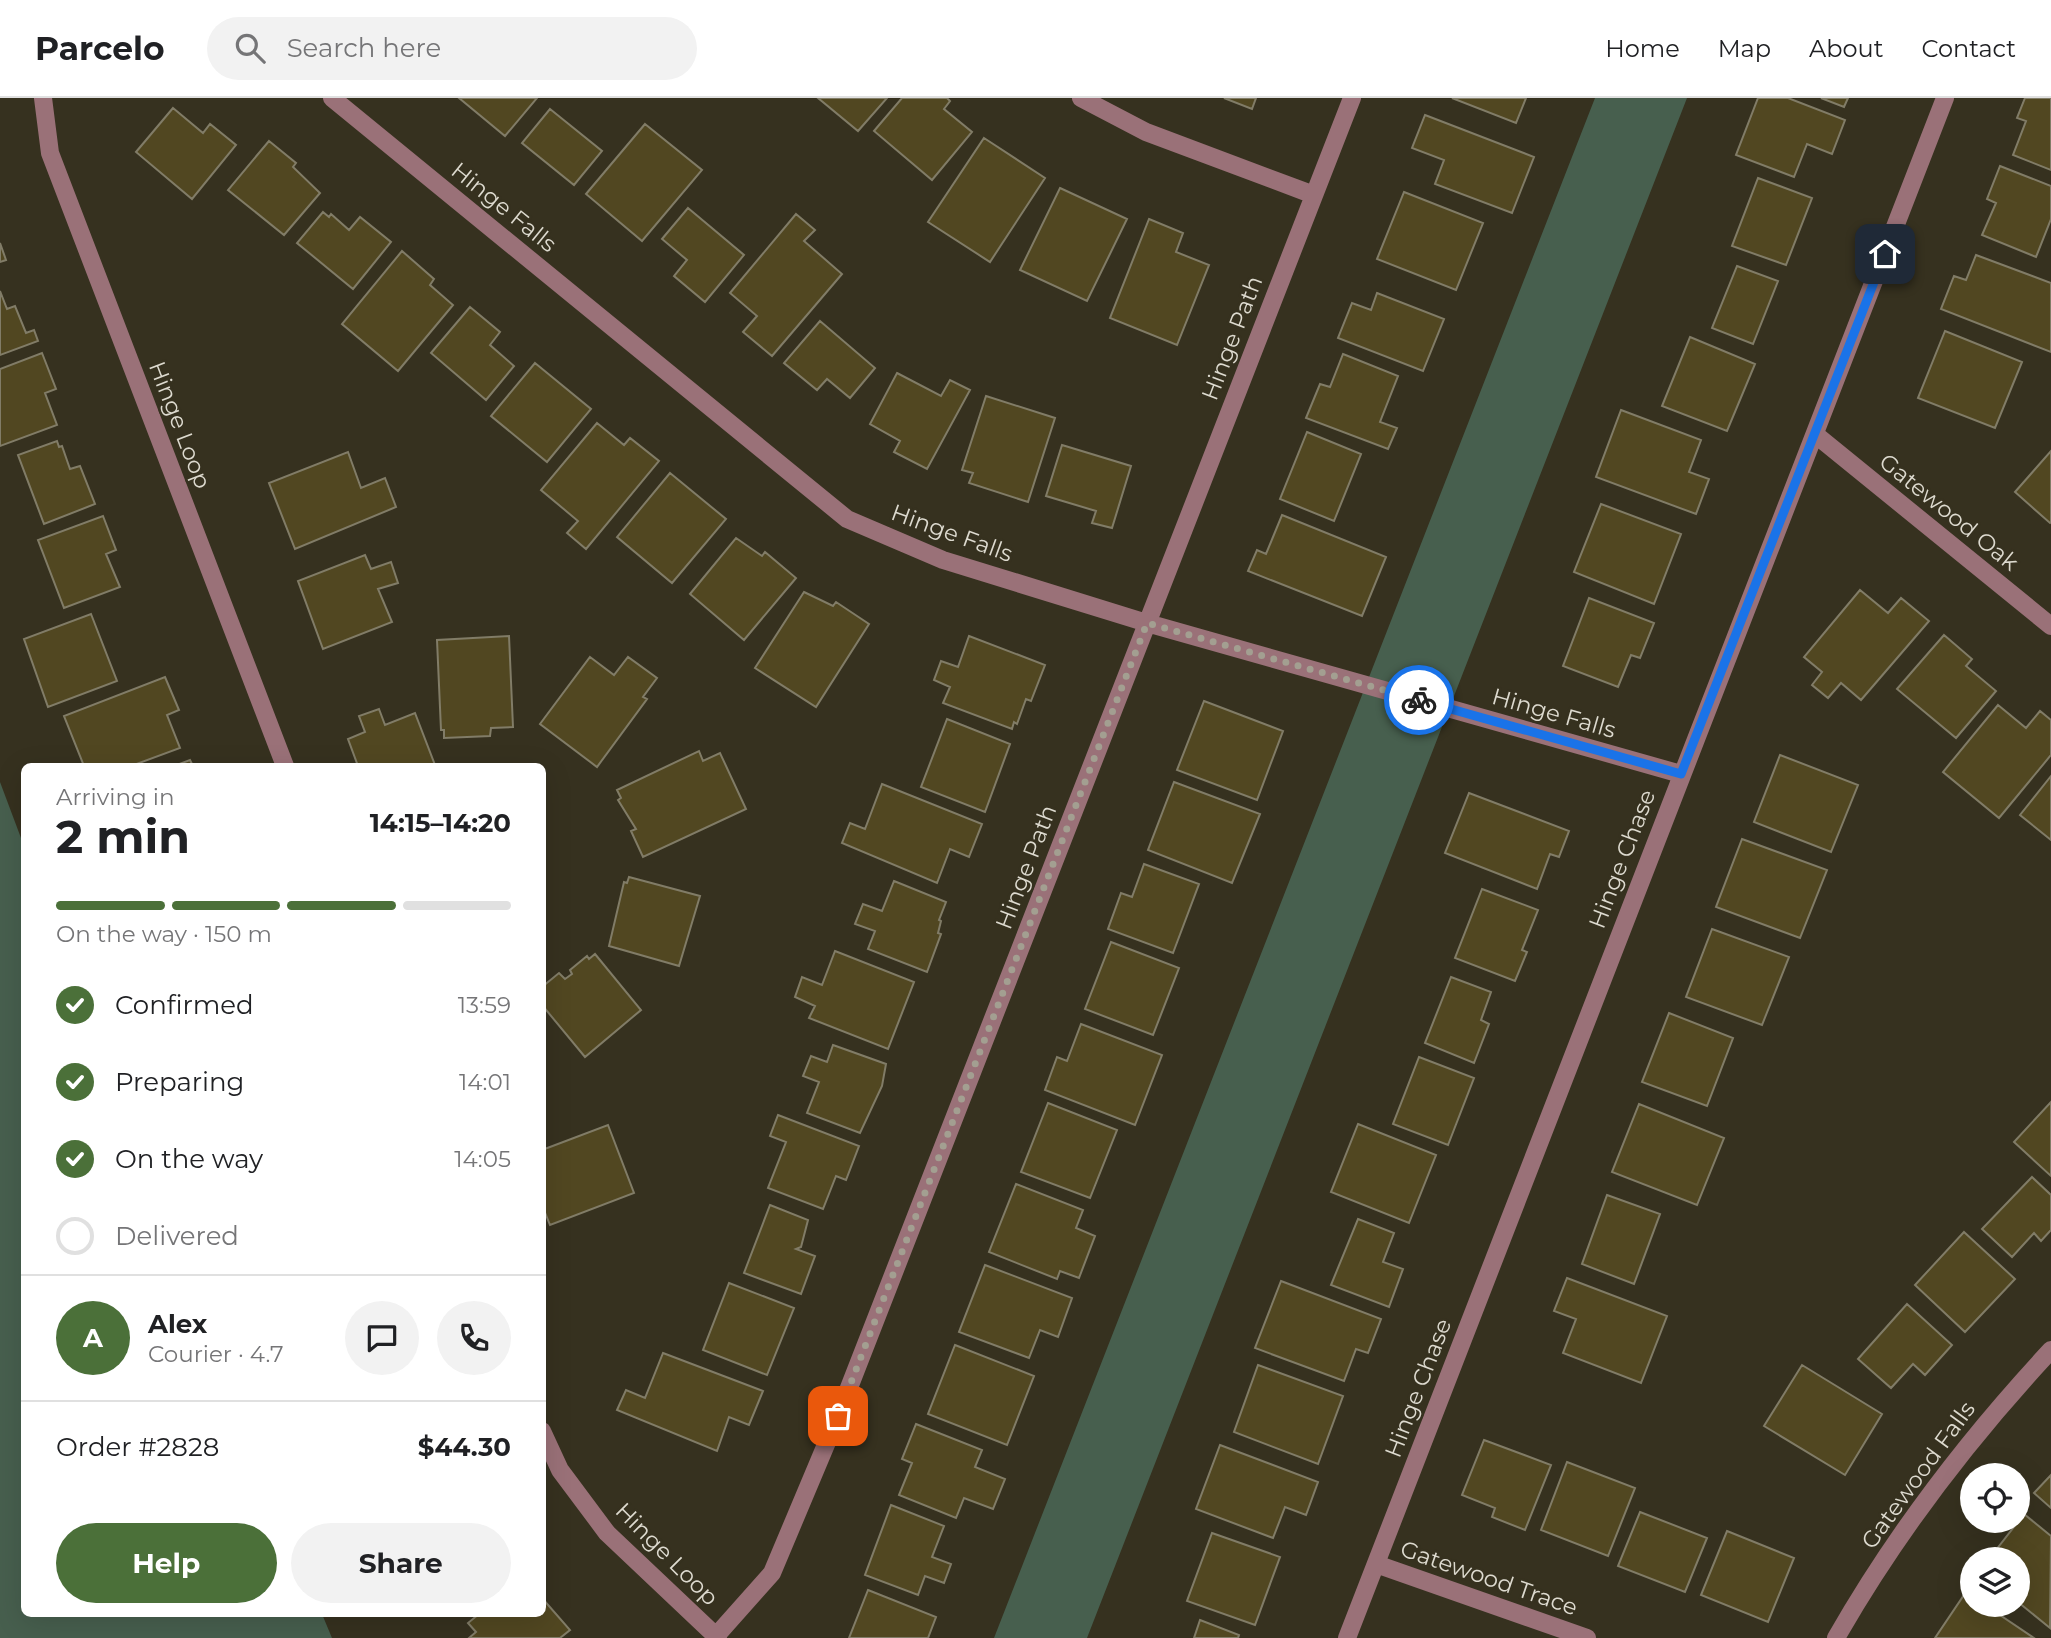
<!DOCTYPE html>
<html lang="en">
<head>
<meta charset="utf-8">
<style>
	body { margin:0; font-family:Montserrat,sans-serif; background:#f2f2f2; color:#202124; height:100vh; display:flex; flex-direction:column; font-size:26px; white-space:nowrap }
	* { box-sizing:border-box; margin:0 }
	p { font-size:23px; color:#757577 }
	.icon { flex:none; width:38px; height:38px; fill:none; stroke:currentColor; stroke-width:2; stroke-linecap:round; stroke-linejoin:round }
	.map { position:relative; flex:1; overflow:hidden }
	.sheet { position:absolute; left:21px; top:665px; width:525px; height:854px; display:flex; flex-direction:column; background:#fff; border-radius:10px; box-shadow:0 7px 28px #0002 }
	.sheet>* { flex:none }
	.controls { position:absolute; left:1960px; top:1365px; display:grid; gap:14px }
	.controls a { display:grid; place-items:center; width:70px; height:70px; border-radius:50%; background:#fff; box-shadow:0 7px 28px #0002; font-size:35px }
	.pin { position:absolute; display:grid; place-items:center; width:60px; height:60px; color:#fff; margin:-30px; border-radius:14px; box-shadow:0 4px 10px #0006 }
	.courier { position:absolute; display:grid; place-items:center; width:70px; height:70px; margin:-35px; border:5px solid #1a73e8; border-radius:50%; background:#fff; color:#222; box-shadow:0 2px 9px #0007 }
	.overview em { font-style:normal; font-weight:700 }
	.overview div { display:flex; flex-direction:column-reverse }
	.overview { display:flex; align-items:center; justify-content:space-between; height:119px; padding:0 35px }
	h1 { font-size:46px; font-weight:700; line-height:52px }
	.bar { display:grid; grid-template-columns:repeat(4,1fr); gap:10px 7px; align-content:center; height:84px; padding:0 35px }
	.bar i { height:9px; border-radius:5px; background:#e0e0e0 }
	.bar .selected { background:#4b7039 }
	.bar p { grid-column:span 4 }
	.line { display:flex; align-items:center; gap:18px; padding:0 35px; border-top:2px solid #e0e0e0 }
	.line div { flex:1 }
	.round { display:grid; place-items:center; flex:none; width:74px; height:74px; border-radius:37px; background:#f2f2f2 }
	ol { padding:0 35px; list-style:none }
	li { display:flex; align-items:center; gap:21px; height:77px }
	li p { margin-inline-start:auto }
	li .icon { padding:7px; border-radius:50%; background:#4b7039; color:#fff; stroke-width:4 }
	li:last-child { color:#757577 }
	li i { width:38px; height:38px; border:4px solid #e0e0e0; border-radius:50% }
	.button { display:flex; gap:14px; margin-top:auto; padding:14px 35px }
	.button a { flex:1; height:80px; border-radius:42px; background:#4b7039; color:#fff; font-size:28px; font-weight:700; line-height:80px; text-align:center }
	.button a+a { background:#f2f2f2; color:#202124 }
	header { display:flex; align-items:center; gap:42px; box-sizing:border-box; height:98px; padding:0 35px; background:#fff; border-bottom:2px solid #e0e0e0 }
	header strong { font-size:33px }
	nav { display:flex; gap:38px; margin-inline-start:auto; font-size:24px }
	.search { width:490px; height:63px; background:#f2f2f2; display:flex; align-items:center; gap:18px; box-sizing:border-box; padding:0 24px; border-radius:38px; color:#757577; font-size:26px }
	.map>svg:first-child { display:block }
</style>
</head>
<body>
<header>
<strong>Parcelo</strong>
<div class="search"><svg class="icon" aria-label="search" viewBox="0 0 24 24"><circle cx="10" cy="10" r="6"/><path d="M15 15l6 6"/></svg>Search here</div>
<nav><a>Home</a><a>Map</a><a>About</a><a>Contact</a></nav>
</header>
<div class="map">
<svg width="2051" height="1540" viewBox="0 0 2051 1540">
	<rect width="100%" height="100%" fill="#36311f"/>
	<!-- green -->
	<path fill="#475f4e" d="M1595,0H1687L1087,1540H994Z
		M0,684L24,748V1516H322L332,1540H0Z"/>
	<!-- building -->
	<path fill="#514721" stroke="#817c67" stroke-width="2" d="M459,0H537L505,38Z
		M818,0H887L858,33Z
		M902,0H947L950,3L944,11L972,34L932,82L874,33Z
		M1224,0H1256L1252,11Z
		M1452,0H1526L1516,25Z
		M1758,0H1788L1845,22L1832,56L1807,46L1794,79L1736,57Z
		M1821,0H1848L1844,9Z
		M2025,0H2051V72L2013,57L2026,23L2017,20Z
		M173,10L203,35L210,26L236,47L192,101L136,54Z
		M550,11L602,53L574,87L522,45Z
		M1425,17L1534,59L1512,115L1435,86L1444,62L1412,50Z
		M645,26L702,72L642,143L586,96Z
		M984,40L1045,80L990,164L928,124Z
		M269,43L296,65L293,69L320,95L284,137L228,92Z
		M2000,68L2051,88V121L2036,159L1982,137L1996,105L1987,101Z
		M1758,80L1812,100L1786,167L1732,148Z
		M1060,90L1127,121L1087,203L1020,172Z
		M1404,94L1483,125L1456,192L1377,161Z
		M688,110L744,157L705,204L674,178L687,162L662,141Z
		M323,114L329,119L331,116L349,132L360,119L391,144L353,191L297,145Z
		M796,116L815,132L804,143L842,176L772,258L743,234L757,218L730,195Z
		M1149,121L1183,135L1176,154L1209,167L1177,247L1110,220Z
		M0,145L6,162L0,164Z
		M402,153L434,181L430,187L453,207L398,273L342,226Z
		M1976,157L2051,185V254L1941,211L1954,178L1966,182Z
		M1737,168L1778,183L1753,246L1712,230Z
		M0,193L7,211L15,208L26,235L34,232L38,243L0,257Z
		M1377,195L1444,221L1423,273L1338,240L1352,205L1371,212Z
		M470,209L500,234L490,247L514,268L486,302L431,255Z
		M820,223L875,270L850,300L827,281L817,292L784,265Z
		M1945,233L2022,264L1995,330L1918,300Z
		M1690,239L1755,266L1727,333L1662,308Z
		M42,255L56,291L45,295L57,327L0,348V271Z
		M1343,256L1398,278L1380,324L1397,330L1388,351L1306,320L1320,286L1330,289Z
		M535,265L591,311L547,364L491,318Z
		M897,275L941,298L950,282L970,292L927,371L894,354L900,343L870,326Z
		M986,298L1055,320L1028,404L969,385L973,375L962,372Z
		M1621,312L1701,342L1689,374L1709,381L1696,416L1596,379Z
		M597,325L624,347L630,340L659,363L586,451L567,435L578,423L541,392Z
		M1307,334L1361,356L1334,423L1280,401Z
		M57,343L59,349L62,348L70,371L80,368L95,406L44,426L18,357Z
		M1062,347L1131,368L1112,430L1092,425L1096,413L1046,398Z
		M2051,353V424L2050,425L2015,394Z
		M348,354L361,390L385,380L396,409L295,451L269,385Z
		M670,375L726,421L672,485L617,439Z
		M1601,406L1681,436L1654,506L1574,474Z
		M1282,417L1386,459L1362,518L1248,473L1257,452L1266,456Z
		M103,418L116,452L106,456L120,489L64,510L38,442Z
		M736,440L762,458L765,454L796,480L744,542L690,496Z
		M365,457L371,471L391,464L398,485L378,491L392,524L323,551L298,483Z
		M1860,492L1888,515L1901,500L1929,523L1861,602L1841,585L1828,600L1812,587L1822,574L1804,559Z
		M804,494L833,508L836,504L869,526L816,609L755,570Z
		M1589,500L1654,525L1640,560L1631,557L1618,589L1563,568Z
		M91,516L117,583L48,609L24,541Z
		M1944,537L1972,561L1966,568L1996,593L1956,640L1897,591Z
		M509,538L513,629L491,630L490,638L444,640V632H441L437,542Z
		M969,538L1045,567L1031,603L1026,601L1017,626L1014,624L1012,631L943,605L950,589L934,582L941,563L958,569Z
		M590,559L614,577L628,559L657,580L643,599L647,601L597,669L540,626Z
		M165,579L179,612L167,617L180,650L131,668H84L64,618Z
		M1204,603L1283,633L1257,702L1177,672Z
		M1998,607L2026,630L2040,613L2051,622V657L1999,720L1943,674Z
		M379,611L385,627L415,615L435,667L358,668L348,641L365,634L359,618Z
		M947,621L1010,646L985,714L921,689Z
		M699,653L703,663L720,655L746,711L643,759L631,733L636,731L618,702L621,700L617,692Z
		M1780,657L1858,687L1831,754L1754,724Z
		M190,662L193,668H174Z
		M2051,678V742L2020,717Z
		M1174,684L1260,716L1232,785L1148,752Z
		M882,686L982,726L969,759L950,751L937,785L842,745L850,725L865,731Z
		M1469,695L1569,733L1559,759L1550,756L1537,791L1445,755Z
		M1742,741L1827,772L1800,840L1716,809Z
		M1144,766L1199,786L1173,855L1108,831L1121,795L1132,799Z
		M629,779L700,798L679,868L609,848L624,784L627,785Z
		M894,783L946,804L939,822L941,823L938,835L941,836L927,874L868,851L875,833L855,826L863,806L882,813Z
		M1482,791L1538,812L1522,852L1527,854L1515,883L1455,860Z
		M1712,831L1789,859L1762,927L1686,899Z
		M1111,844L1179,870L1153,937L1085,911Z
		M835,853L914,884L888,951L809,920L815,908L795,899L802,879L822,887Z
		M595,856L641,912L585,959L542,907V889L559,875L565,881L572,876L570,872L587,858L589,861Z
		M1451,879L1491,894L1481,922L1489,926L1474,965L1425,945Z
		M1669,915L1733,940L1707,1008L1642,984Z
		M1081,926L1162,957L1135,1027L1045,992L1057,959L1067,963Z
		M833,947L886,966L882,988L860,1035L807,1015L819,984L803,978L811,958L827,964Z
		M1419,959L1474,980L1448,1047L1393,1026Z
		M2051,1004V1078L2014,1044Z
		M1048,1005L1117,1032L1090,1100L1021,1074Z
		M1639,1006L1724,1040L1697,1107L1612,1074Z
		M778,1017L859,1048L846,1082L836,1078L823,1111L768,1090L786,1044L770,1038Z
		M1358,1026L1436,1057L1409,1125L1331,1094Z
		M608,1027L634,1095L550,1127L542,1107V1052Z
		M2032,1079L2051,1097V1132L2041,1143L2034,1135L2012,1159L1982,1131Z
		M1016,1086L1083,1112L1076,1130L1095,1138L1079,1180L1060,1173L1057,1181L989,1154Z
		M1607,1097L1660,1116L1634,1186L1582,1166Z
		M770,1107L808,1122L801,1149L796,1151L815,1158L801,1196L744,1175Z
		M1358,1121L1394,1135L1383,1164L1403,1171L1389,1209L1331,1187Z
		M1964,1134L2015,1181L1965,1234L1915,1187Z
		M985,1167L1072,1200L1058,1239L1040,1232L1029,1260L959,1234Z
		M1567,1180L1667,1218L1641,1285L1563,1255L1576,1221L1554,1213Z
		M1281,1183L1381,1221L1368,1255L1356,1251L1344,1283L1255,1250Z
		M729,1185L794,1210L767,1277L703,1252Z
		M1907,1206L1952,1247L1925,1277L1913,1266L1891,1290L1858,1261Z
		M955,1247L1034,1278L1007,1347L928,1316Z
		M663,1255L763,1293L749,1327L729,1319L717,1353L617,1312L626,1292L645,1300Z
		M1258,1267L1343,1298L1318,1366L1234,1334Z
		M1802,1267L1882,1316L1845,1377L1764,1328Z
		M916,1326L982,1352L975,1369L1005,1381L993,1411L964,1400L956,1420L899,1397L912,1365L902,1361Z
		M1484,1342L1551,1367L1525,1432L1492,1419L1495,1410L1462,1397Z
		M1220,1347L1318,1384L1306,1417L1285,1409L1273,1440L1196,1411Z
		M1567,1364L1635,1390L1608,1458L1541,1432Z
		M2051,1377V1410L2034,1395Z
		M891,1407L944,1428L932,1459L951,1466L944,1485L925,1478L918,1497L865,1477Z
		M1640,1414L1707,1440L1685,1494L1618,1468Z
		M2024,1416L2051,1438L2050,1530L2018,1504V1461H1989Z
		M1727,1433L1794,1460L1768,1524L1701,1497Z
		M1212,1435L1280,1459L1255,1527L1187,1503Z
		M868,1492L936,1519L928,1540H849Z
		M1966,1494L1972,1498V1507H1985L2034,1540H1935Z
		M542,1500L570,1532L560,1540H469L476,1534L468,1525L479,1516H542Z
		M1200,1522L1239,1537L1238,1540H1194Z"/>
	<g fill="none" stroke-linecap="round" stroke-linejoin="round">
		<!-- minor -->
		<path stroke="#9a7178" stroke-width="18" d="M43,0L50,55L285,668
			M332,0L847,421L943,462L1147,525L1681,676
			M1081,0L1146,34L1314,97
			M1816,337L2051,528
			M542,1333L560,1372L607,1435L718,1540
			M1376,1466L1587,1540
			M716,1538L772,1475L838,1318L1352,0
			M1347,1540L1945,0
			M1836,1540C1896,1435 1969,1340 2051,1252"/>
	</g>
	<g fill="none" stroke-linecap="round" stroke-linejoin="round">
		<!-- done -->
		<path stroke="#a39f91" stroke-width="7" stroke-dasharray="0 12.6" d="M838,1318L1147,525L1419,602"/>
		<!-- route -->
		<path stroke="#1a73e8" stroke-width="9" d="M1419,602L1681,676L1885,156"/>
	</g>
	<g text-anchor="middle" stroke-width="5" stroke-linejoin="round" paint-order="stroke">
		<!-- street labels -->
		<g font-size="23" fill="#dddacf" stroke="#36311f">
			<text transform="translate(504 109) rotate(39)" y="8">Hinge Falls</text>
			<text transform="translate(1232 240) rotate(-69)" y="8">Hinge Path</text>
			<text transform="translate(180 327) rotate(69)" y="8">Hinge Loop</text>
			<text transform="translate(1949 414) rotate(39)" y="8">Gatewood Oak</text>
			<text transform="translate(952 435) rotate(20)" y="8">Hinge Falls</text>
			<text transform="translate(1554 615) rotate(16)" y="8">Hinge Falls</text>
			<text transform="translate(1622 761) rotate(-69)" y="8">Hinge Chase</text>
			<text transform="translate(1026 769) rotate(-69)" y="8">Hinge Path</text>
			<text transform="translate(1418 1290) rotate(-69)" y="8">Hinge Chase</text>
			<text transform="translate(1918 1377) rotate(-54)" y="8">Gatewood Falls</text>
			<text transform="translate(667 1456) rotate(45)" y="8">Hinge Loop</text>
			<text transform="translate(1489 1480) rotate(19)" y="8">Gatewood Trace</text>
		</g>
	</g>
</svg>
<div class="controls">
<a><svg class="icon" aria-label="locate" viewBox="0 0 24 24"><circle cx="12" cy="12" r="6"/><path d="M12 2v4M12 18v4M2 12h4M18 12h4"/></svg></a>
<a><svg class="icon" aria-label="layers" viewBox="0 0 24 24"><path d="M12 4l9 5-9 5-9-5zM3 14l9 5 9-5"/></svg></a>
</div>
<div class="pin" style="left:838px;top:1318px;background:#ea580c"><svg class="icon" aria-label="bag" viewBox="0 0 24 24"><path d="M5 8h14l-1 12H6zM9 8a3 3 0 0 1 6 0"/></svg></div>
<div class="pin" style="left:1885px;top:156px;background:#1f2937"><svg class="icon" aria-label="home" viewBox="0 0 24 24"><path d="M3 11l9-7 9 7M6 9v11h12V9"/></svg></div>
<div class="courier" style="left:1419px;top:602px"><svg class="icon" aria-label="bike" viewBox="0 0 24 24"><circle cx="6" cy="16" r="4"/><circle cx="18" cy="16" r="4"/><path d="M6 16l4-8h5l3 8M10 8l3 8H6M13 5h3"/></svg></div>
<section class="sheet">
<div class="overview"><div><h1>2 min</h1><p>Arriving in</p></div><em>14:15–14:20</em></div>
<div class="bar"><i class="selected"></i><i class="selected"></i><i class="selected"></i><i></i><p>On the way · 150 m</p></div>
<ol>
<li><svg class="icon" aria-label="check" viewBox="0 0 24 24"><path d="M5 12l5 5 9-10"/></svg>Confirmed<p>13:59</p></li>
<li><svg class="icon" aria-label="check" viewBox="0 0 24 24"><path d="M5 12l5 5 9-10"/></svg>Preparing<p>14:01</p></li>
<li><svg class="icon" aria-label="check" viewBox="0 0 24 24"><path d="M5 12l5 5 9-10"/></svg>On the way<p>14:05</p></li>
<li><i></i>Delivered</li>
</ol>
<div class="line" style="height:126px"><b class="round" style="background:#4b7039;color:#fff">A</b><div><b>Alex</b><p>Courier · 4.7</p></div><a class="round"><svg class="icon" aria-label="chat" viewBox="0 0 24 24"><path d="M4 5h16v11H9l-5 4z"/></svg></a><a class="round"><svg class="icon" aria-label="phone" viewBox="0 0 24 24"><path d="M5 4h4l2 5-3 2q2 4 5 5l2-3 5 2v4C11 20 4 13 5 4z"/></svg></a></div>
<div class="line" style="height:91px"><div>Order #2828</div><b>$44.30</b></div>
<div class="button"><a>Help</a><a>Share</a></div>
</section>
</div>
</body>
</html>
